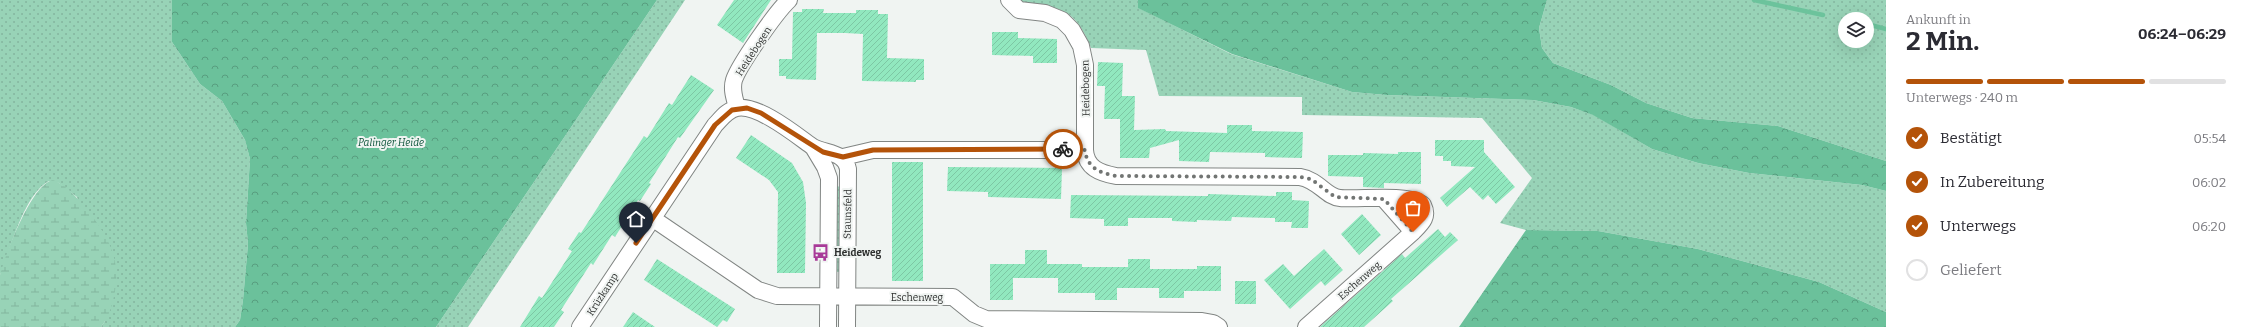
<!DOCTYPE html>
<html lang="de">
<head>
<meta charset="utf-8">
<style>
	body { margin:0; font-family:Bitter,serif; background:#f2f2f3; color:#2b2b33; height:100vh; display:flex; flex-direction:column; font-size:15px; white-space:nowrap }
	* { box-sizing:border-box; margin:0 }
	p { font-size:13px; color:#7c7c81 }
	.icon { flex:none; width:22px; height:22px; fill:none; stroke:currentColor; stroke-width:2; stroke-linecap:round; stroke-linejoin:round }
	.map { position:relative; flex:1; overflow:hidden }
	.sheet { display:flex; flex-direction:column; background:#fff; width:360px }
	.sheet>* { flex:none }
	.controls { position:absolute; left:1838px; top:12px; display:grid; gap:8px }
	.controls a { display:grid; place-items:center; width:36px; height:36px; border-radius:50%; background:#fff; box-shadow:0 4px 16px #0002; font-size:20px }
	.pin { position:absolute; display:grid; place-items:center; width:34px; height:34px; color:#fff; margin:-41px -17px; border-radius:50% 50% 50% 0; rotate:-45deg; box-shadow:0 0 4px #0007 }
	.pin .icon { rotate:45deg }
	.courier { position:absolute; display:grid; place-items:center; width:40px; height:40px; margin:-20px; border:3px solid #b45309; border-radius:50%; background:#fff; color:#222; box-shadow:0 1px 5px #0007 }
	.head em { font-style:normal; font-weight:700 }
	.head div { display:flex; flex-direction:column-reverse }
	.head { display:flex; align-items:center; justify-content:space-between; height:68px; padding:0 20px }
	h1 { font-size:26px; font-weight:700; line-height:30px }
	.bar { display:grid; grid-template-columns:repeat(4,1fr); gap:6px 4px; align-content:center; height:48px; padding:0 20px }
	.bar i { height:5px; border-radius:3px; background:#e1e1e2 }
	.bar .selected { background:#b45309 }
	.bar p { grid-column:span 4 }
	ol { padding:0 20px; list-style:none }
	li { display:flex; align-items:center; gap:12px; height:44px }
	li p { margin-inline-start:auto }
	li .icon { padding:4px; border-radius:50%; background:#b45309; color:#fff; stroke-width:4 }
	li:last-child { color:#7c7c81 }
	li i { width:22px; height:22px; border:2px solid #e1e1e2; border-radius:50% }
	main { display:flex; flex:1; min-height:0 }
	.map>svg:first-child { display:block }
</style>
</head>
<body>
<main>
<div class="map">
<svg width="1886" height="327" viewBox="0 0 1886 327">
	<defs>
		<pattern id="grass-dots" width="8" height="8" patternUnits="userSpaceOnUse"><rect width="8" height="8" fill="#98d3b7"/><path d="M2 2h.1M6 6h.1" fill="none" stroke="#83b59e" stroke-width="1.8" stroke-linecap="round"/></pattern>
		<pattern id="forest-crowns" width="20" height="18" patternUnits="userSpaceOnUse"><rect width="20" height="18" fill="#6bc19b"/><path d="M2 6a3 3 0 1 1 6 0M12 15a3 3 0 1 1 6 0" fill="none" stroke="#589d7f"/></pattern>
		<pattern id="wetland-marsh" width="20" height="14" patternUnits="userSpaceOnUse"><rect width="20" height="14" fill="#98d3b7"/><path d="M1 5h8M5 5V1M11 12h8M15 12V8" fill="none" stroke="#83b59e"/></pattern>
		<pattern id="building-hatch" width="6" height="6" patternUnits="userSpaceOnUse"><rect width="6" height="6" fill="#91e8bf"/><path d="M-1 1l2-2M0 6l6-6M5 7l2-2" fill="none" stroke="#7dc7a4"/></pattern>
	</defs>
	<rect width="100%" height="100%" fill="#f0f4f2"/>
	<!-- grass -->
	<path fill="url(#grass-dots)" fill-rule="evenodd" d="M0,0H172V42L200,84L222,101L245,140L250,159L246,223L248,244L243,300L240,320L235,327H101L105,321L77,197L59,183L49,181C24,194 10,250 0,275Z
		M657,0H685L468,327H436Z
		M1021,0H1138L1139,8L1231,54L1352,92L1386,95L1533,100L1571,107L1594,115L1652,149L1698,163L1749,173L1862,185L1886,191V312L1819,282L1698,249L1598,231L1526,230L1500,223L1532,178L1482,118L1302,115V97L1159,96L1146,50L1091,48C1076,9 1060,6 1021,4Z
		M1547,0H1886V161L1778,126L1692,118L1646,103L1611,85L1553,63L1542,48L1539,28ZM1845,19H1867V41H1845Z
		M836,186L841,187L840,272H834Z"/>
	<!-- forest -->
	<path fill="url(#forest-crowns)" d="M172,0H657L436,327H235L240,320L243,300L248,244L246,223L250,159L245,140L222,101L200,84L172,42Z
		M1138,0H1547L1539,28L1542,48L1553,63L1611,85L1646,103L1692,118L1778,126L1886,161V191L1862,185L1749,173L1698,163L1652,149L1593,115L1571,107L1533,100L1386,95L1352,92L1232,54L1138,8Z
		M1526,230L1598,231L1698,249L1819,282L1886,312V327H1459Z"/>
	<!-- wetland -->
	<path fill="url(#wetland-marsh)" d="M53,180C68,186 77,198 87,210C109,236 122,262 114,296C112,307 108,318 101,327H0C0,311 0,290 0,275C5,255 32,183 53,180Z"/>
	<g fill="none" stroke-linecap="round" stroke-linejoin="round">
		<!-- stream -->
		<path stroke="#6cc39c" stroke-width="4.5" d="M1754,0L1823,15
			M1867,24L1886,29"/>
	</g>
	<!-- building -->
	<path fill="url(#building-hatch)" d="M734,0H771L743,43L717,25Z
		M802,9H824L823,13H856V10H878V14H888L887,58L924,59V80H916V82L862,81L863,34L845,33H817L816,80L786,79V76H779V59H792L793,12H802Z
		M992,32H1018V38L1057,39V63H1033V56L992,55Z
		M1098,62L1123,63L1122,96H1135L1134,130L1165,129L1166,131L1227,133V125H1252V131L1303,132L1302,158L1265,157V153L1210,152L1209,162L1179,161V140L1150,148L1149,158H1120V119H1104L1105,86H1097Z
		M691,75L714,90L680,138L678,137L649,183L651,184L640,201L638,200L615,237L612,235L593,265L591,263L561,310L564,312L554,327H520L539,296L542,298L572,251L568,249L579,232L581,233L644,136L647,138L669,103L672,105Z
		M751,135L792,163L803,182L806,203L805,273H777L778,192L769,180L736,158Z
		M1435,140H1484V152L1515,187L1496,204L1488,195L1483,200L1470,187L1447,207L1440,198L1475,167L1451,166V161H1443V156H1435Z
		M1398,152H1421V184L1384,183V188L1363,187V177L1328,176V155H1363V153L1398,154Z
		M892,162H923V281H892Z
		M948,167L1062,168L1061,199L988,197V192L947,191Z
		M1276,192H1292V200L1309,201L1308,228H1291L1292,222H1275V218L1232,217L1231,221L1197,220V222L1172,221V218H1128V226H1104V219L1070,218L1071,195L1208,196V194L1276,196Z
		M1362,214L1381,235L1359,255L1341,234Z
		M1438,229L1445,237L1450,232L1458,240L1391,299L1393,301L1364,327H1320L1402,254L1405,258Z
		M1324,249L1343,270L1325,286L1321,281L1290,309L1264,280L1283,264L1294,276Z
		M1025,250H1047V264H1082V267H1128V259H1150V269H1197V266H1221V291H1184V298H1159V288H1117V300H1095V293H1058V278H1013V300H990V264H1025Z
		M657,259L735,309L727,322L723,320L717,327L644,280Z
		M1235,281H1256V304H1235Z
		M633,312L655,327H623Z"/>
	<g fill="none" stroke-linecap="round" stroke-linejoin="round">
		<defs>
			<path id="minor" d="M1009,0L1019,10L1045,13L1062,20L1072,30L1081,46L1085,65V150
				M737,108C735,99 731,90 734,80C739,65 776,12 789,0
				M813,147L825,167L829,178L828,327
				M843,157L873,150H1085C1086,168 1100,173 1116,176L1300,177C1319,180 1326,197 1340,198C1359,200 1410,193 1423,205C1429,217 1422,223 1413,232L1306,327
				M1384,199L1413,232
				M652,218L758,290L777,296L953,297L974,314L986,319L1202,321L1213,323L1219,327
				M580,327L715,125C721,119 727,110 737,108C758,104 796,135 813,147C827,154 845,152 848,169L847,327"/>
		</defs>
		<!-- minor casing -->
		<use href="#minor" stroke="#818583" stroke-width="18"/>
		<!-- minor -->
		<use href="#minor" stroke="#fff" stroke-width="16"/>
	</g>
	<g fill="none" stroke-linecap="round" stroke-linejoin="round">
		<!-- done -->
		<path stroke="#727573" stroke-width="4" stroke-dasharray="0 7.2" d="M1063,149L1085,150C1087,168 1100,173 1116,176L1300,177L1311,179L1335,197L1384,199L1413,232"/>
		<!-- route -->
		<path stroke="#b45309" stroke-width="5" d="M636,243L715,125L732,110L747,108L761,113L823,152L843,157L873,150L1063,149"/>
	</g>
	<!-- icons -->
	<defs>
		<symbol id="bus-bare" viewBox="-9 -9 18 18"><path d="M-5-6H5V4H4V6H2V4H-2V6H-4V4H-5ZM-3.5-4V0h7V-4ZM-3.5 1.2v1.5H-2V1.2ZM2 1.2v1.5H3.5V1.2Z" fill="#a83a98" stroke="#f0f4f2" stroke-width="2.5" paint-order="stroke"/></symbol>
	</defs>
	<g fill-rule="evenodd">
		<use href="#bus-bare" x="808" y="240" width="25" height="25"/>
	</g>
	<g text-anchor="middle" stroke-width="4" stroke-linejoin="round" paint-order="stroke">
		<!-- street labels -->
		<g font-size="10" fill="#2e302f" stroke="#f0f4f2">
			<text transform="translate(753 51) rotate(-57)" y="4">Heidebogen</text>
			<text transform="translate(1085 88) rotate(-91)" y="4">Heidebogen</text>
			<text transform="translate(847 214) rotate(-89)" y="4">Staunsfeld</text>
			<text transform="translate(1359 280) rotate(-41)" y="4">Eschenweg</text>
			<text transform="translate(602 294) rotate(-57)" y="4">Krüzkamp</text>
			<text x="917" y="301">Eschenweg</text>
		</g>
		<!-- park labels -->
		<g font-size="10" font-style="italic" fill="#0b5339" stroke="#f0f4f2">
			<text x="391" y="146">Palinger Heide</text>
		</g>
		<!-- poi labels -->
		<g font-size="10" font-weight="bold" fill="#2e302f" stroke="#f0f4f2" text-anchor="start">
			<text x="834" y="256">Heideweg</text>
		</g>
	</g>
</svg>
<div class="controls">
<a><svg class="icon" aria-label="layers" viewBox="0 0 24 24"><path d="M12 4l9 5-9 5-9-5zM3 14l9 5 9-5"/></svg></a>
</div>
<div class="pin" style="left:1413px;top:232px;background:#ea580c"><svg class="icon" aria-label="bag" viewBox="0 0 24 24"><path d="M5 8h14l-1 12H6zM9 8a3 3 0 0 1 6 0"/></svg></div>
<div class="pin" style="left:636px;top:243px;background:#1f2937"><svg class="icon" aria-label="home" viewBox="0 0 24 24"><path d="M3 11l9-7 9 7M6 9v11h12V9"/></svg></div>
<div class="courier" style="left:1063px;top:149px"><svg class="icon" aria-label="bike" viewBox="0 0 24 24"><circle cx="6" cy="16" r="4"/><circle cx="18" cy="16" r="4"/><path d="M6 16l4-8h5l3 8M10 8l3 8H6M13 5h3"/></svg></div>
</div>
<section class="sheet">
<div class="head"><div><h1>2 Min.</h1><p>Ankunft in</p></div><em>06:24–06:29</em></div>
<div class="bar"><i class="selected"></i><i class="selected"></i><i class="selected"></i><i></i><p>Unterwegs · 240 m</p></div>
<ol>
<li><svg class="icon" aria-label="check" viewBox="0 0 24 24"><path d="M5 12l5 5 9-10"/></svg>Bestätigt<p>05:54</p></li>
<li><svg class="icon" aria-label="check" viewBox="0 0 24 24"><path d="M5 12l5 5 9-10"/></svg>In Zubereitung<p>06:02</p></li>
<li><svg class="icon" aria-label="check" viewBox="0 0 24 24"><path d="M5 12l5 5 9-10"/></svg>Unterwegs<p>06:20</p></li>
<li><i></i>Geliefert</li>
</ol>
</section>
</main>
</body>
</html>
